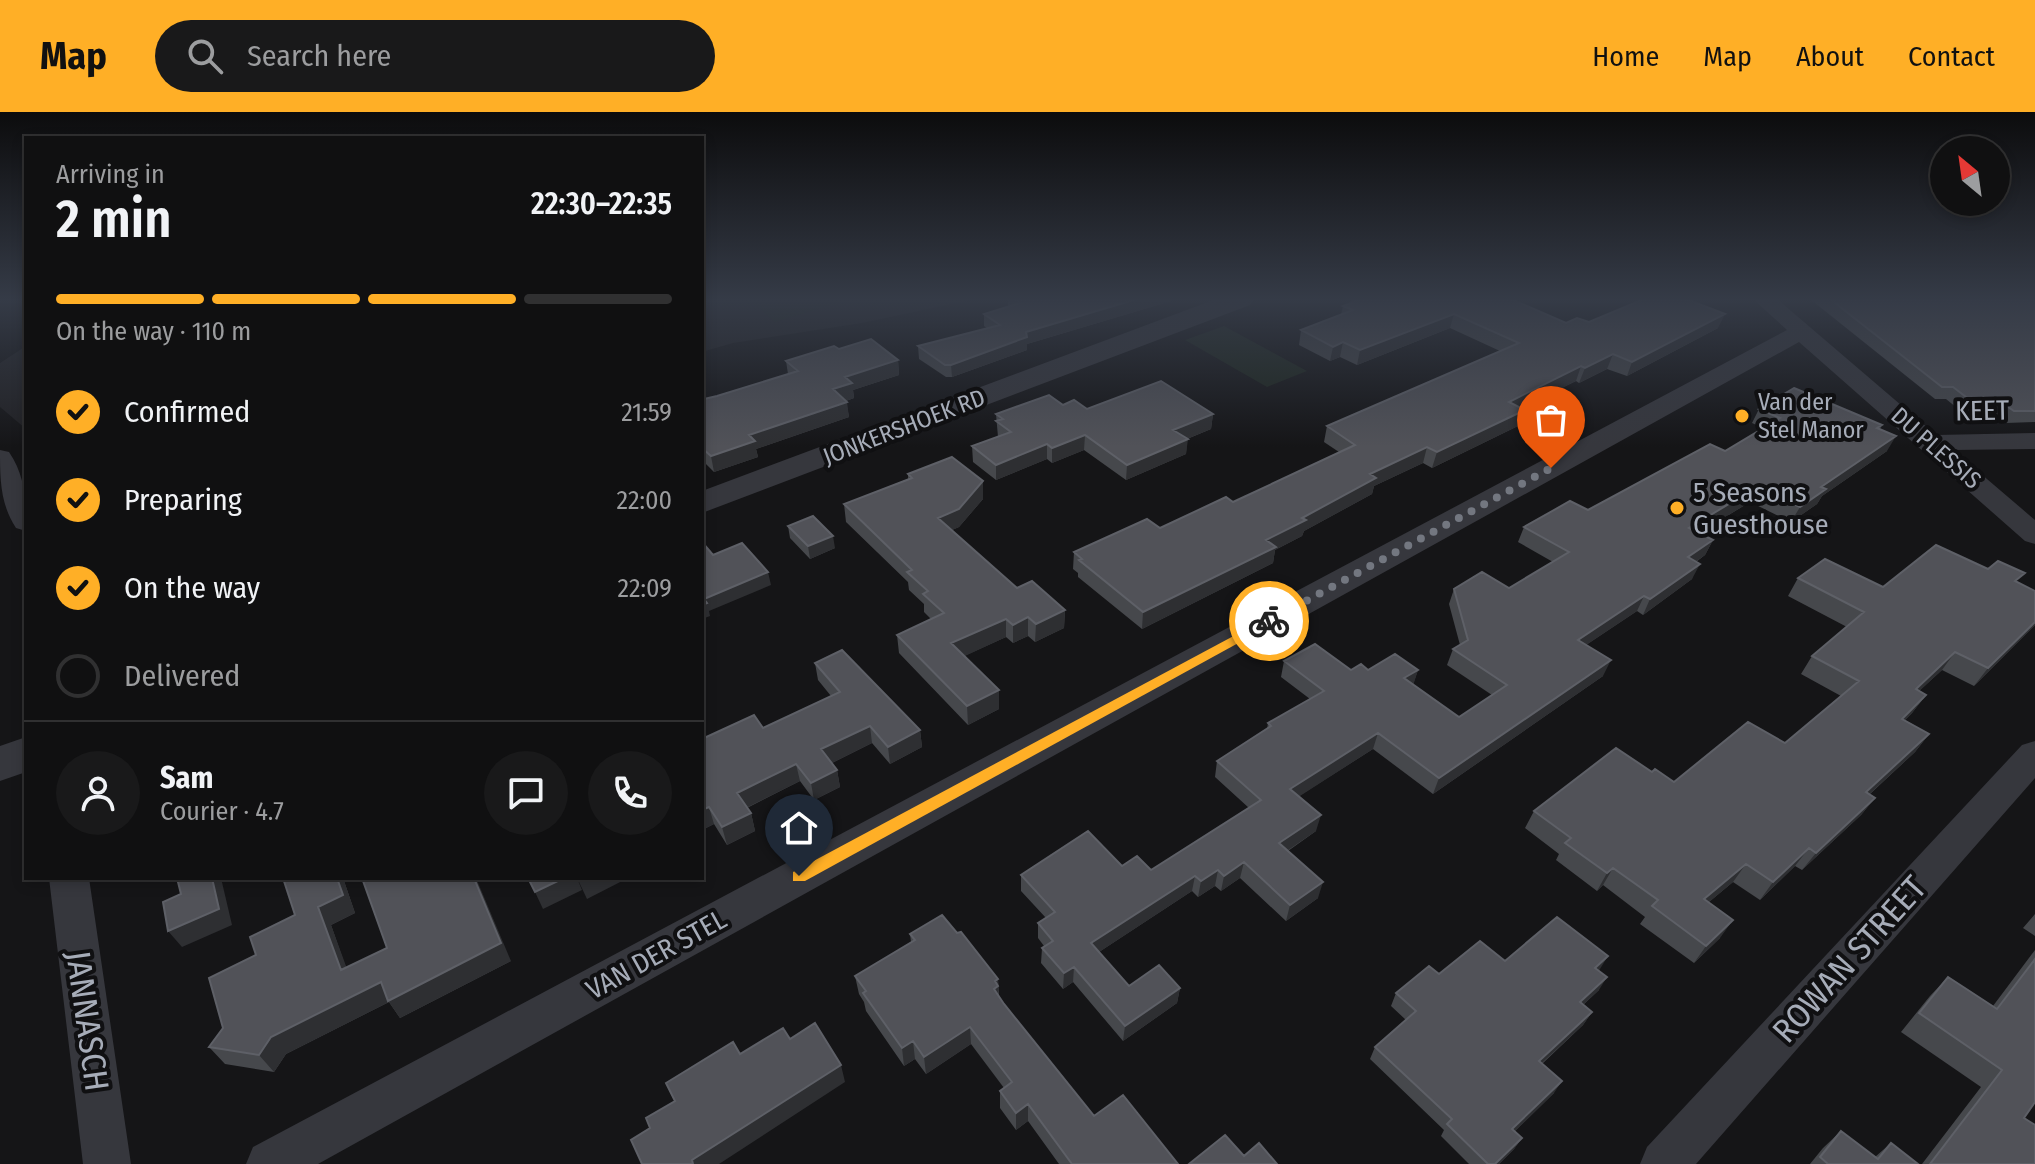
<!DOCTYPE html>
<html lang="en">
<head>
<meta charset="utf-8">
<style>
	body { margin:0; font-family:"Fira Sans Condensed",sans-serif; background:#19191a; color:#f1f3f6; height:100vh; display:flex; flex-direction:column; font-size:30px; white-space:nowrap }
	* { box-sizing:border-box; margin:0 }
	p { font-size:26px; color:#9c9d9f }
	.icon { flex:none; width:44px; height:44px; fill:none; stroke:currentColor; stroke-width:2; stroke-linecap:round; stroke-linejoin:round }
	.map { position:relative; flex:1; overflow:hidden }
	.drawer { position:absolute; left:24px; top:24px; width:680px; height:744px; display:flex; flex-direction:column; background:#101011; border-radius:0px; box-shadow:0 4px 12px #0003,0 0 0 2px #303031 }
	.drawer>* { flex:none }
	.needle { width:52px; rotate:331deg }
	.fabs { position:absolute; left:1930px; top:24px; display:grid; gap:16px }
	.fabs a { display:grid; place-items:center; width:80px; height:80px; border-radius:50%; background:#101011; box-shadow:0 4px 12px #0003,0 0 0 2px #303031; font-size:40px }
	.pin { position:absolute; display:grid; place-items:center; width:68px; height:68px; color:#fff; margin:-82px -34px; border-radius:50% 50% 50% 0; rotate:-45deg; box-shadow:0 0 8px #0007 }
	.pin .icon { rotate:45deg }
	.courier { position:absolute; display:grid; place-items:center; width:80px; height:80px; margin:-40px; border:6px solid #ffaf26; border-radius:50%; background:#fff; color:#222; box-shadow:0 2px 10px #0007 }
	.headline em { font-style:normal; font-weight:600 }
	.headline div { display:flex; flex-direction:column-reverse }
	.headline { display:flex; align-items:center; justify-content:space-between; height:136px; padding:0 32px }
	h1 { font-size:52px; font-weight:600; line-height:60px }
	.bar { display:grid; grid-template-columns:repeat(4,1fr); gap:12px 8px; align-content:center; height:96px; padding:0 32px }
	.bar i { height:10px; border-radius:6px; background:#303031 }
	.bar .current { background:#ffaf26 }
	.bar p { grid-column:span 4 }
	.line { display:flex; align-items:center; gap:20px; padding:0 32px; border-top:2px solid #303031 }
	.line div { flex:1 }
	.round { display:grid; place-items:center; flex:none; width:84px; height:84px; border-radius:42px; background:#19191a }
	ol { padding:0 32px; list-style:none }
	li { display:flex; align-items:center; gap:24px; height:88px }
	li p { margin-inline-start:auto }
	li .icon { padding:8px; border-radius:50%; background:#ffaf26; color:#111; stroke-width:4 }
	li:last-child { color:#9c9d9f }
	li i { width:44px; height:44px; border:4px solid #303031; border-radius:50% }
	header { display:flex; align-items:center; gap:48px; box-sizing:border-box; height:112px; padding:0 40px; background:#ffaf26; color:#111 }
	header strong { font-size:38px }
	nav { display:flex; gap:44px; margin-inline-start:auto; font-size:28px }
	.search { width:560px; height:72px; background:#19191a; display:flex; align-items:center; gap:20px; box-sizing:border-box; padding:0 28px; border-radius:44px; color:#9c9d9f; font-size:30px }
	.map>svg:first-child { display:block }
</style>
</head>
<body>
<header>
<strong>Map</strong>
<div class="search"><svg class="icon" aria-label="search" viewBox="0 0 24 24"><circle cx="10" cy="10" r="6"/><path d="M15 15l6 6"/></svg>Search here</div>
<nav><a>Home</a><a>Map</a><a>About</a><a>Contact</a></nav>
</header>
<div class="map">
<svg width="2035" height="1052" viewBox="0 0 2035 1052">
	<rect width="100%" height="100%" fill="#151517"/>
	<!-- built -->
	<path fill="#212124" d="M702,187H975L862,211L733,231L702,240Z
		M26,234V317L0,295V251Z"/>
	<!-- green -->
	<path fill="#1d261e" d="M749,187H851L775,210Z
		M1224,214L1307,259L1267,275L1185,228Z"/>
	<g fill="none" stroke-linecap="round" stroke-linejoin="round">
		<!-- minor -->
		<path fill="#36373d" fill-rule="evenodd" d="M1753,187H1777L1936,323L2035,321V337L1953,338L2035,408V432L2025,429L1799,230L318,1052H246L253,1035L1787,218Z
			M0,338L9,340C26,365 26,390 26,419L16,416C0,392 0,366 0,338Z
			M2035,629V666L1696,1052H1640L1647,1035L2022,633Z
			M49,766H89L131,1052H83Z"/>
		<!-- tertiary -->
		<path fill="#36373d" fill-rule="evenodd" d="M1216,187H1254L1250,193L702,401V379Z
			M26,625V660L0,669V634Z"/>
	</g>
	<!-- wall -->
	<path fill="#46484c" d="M1008,187H1171V189L1027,232V238L952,265H946L919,247L918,234L987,216L984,214V202L1008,194Z
		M1352,187H1511L1566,211L1589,210L1718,216L1627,264L1607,257L1579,271L1576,269L1521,296L1525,298L1520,313L1432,356L1423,351L1374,374L1372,382L1304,419L1302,424L1275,438L1273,451L1142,517L1078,465V461L1073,457L1074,440L1160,416L1233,390L1339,340L1324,330L1327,314L1500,239L1450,216L1357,253L1340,245L1330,249L1299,233L1301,218L1341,203L1343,194L1351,191Z
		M1810,187H2035V310L2006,311L1990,299L1962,300L1946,287H1935Z
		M839,237L898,248L899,263L853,278L854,286L846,289L849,305L756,337L758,345L714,360L702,348V284L704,287L717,284L788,262L786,249Z
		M1063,293L1087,297L1213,302L1211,317L1187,327L1186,342L1126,368L1084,338L1052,351L1047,347L996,368L973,350L972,334L998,325L996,302Z
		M1759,297L1882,313L1880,317L1887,339L1822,384L1817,392L1791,410L1750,390L1699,421L1713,428L1705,443L1696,450L1692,467L1643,503L1637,499L1586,533L1603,564L1433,682L1373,637L1299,684L1316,719L1288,739L1318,786L1286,809L1240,766L1221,779L1215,774L1198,785L1192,779L1099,840L1129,874L1180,876L1177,891L1123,929L1073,870L1063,877L1041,851L1042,836L1044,834L1038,826V811L1046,806L1021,779V763L1122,754L1151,758L1249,696L1215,665L1217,649L1267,617L1268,611L1310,587L1281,565L1284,549L1351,558H1418L1413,572L1459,605L1492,583L1447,553L1453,537L1460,533L1449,492L1454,477L1509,476L1553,450L1518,430L1524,415L1588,398L1725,339L1763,316L1752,311Z
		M908,362L983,369V387L959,415L952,418L1017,476L1065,498L1064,516L1035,530L1028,524L1013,531L1006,525L964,544L999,578V597L968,613L899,541L897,523L931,507L924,500V492L909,478L908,470L846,410L844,392L908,367Z
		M788,414L835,436L810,447L790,426Z
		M1798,466L1883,475L2018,471L2035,513L1974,574L1942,558L1919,579L1926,583L1912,601L1905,608L1929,622L1915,640L1870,682L1875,686L1861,703L1802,758L1795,754L1760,788L1733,770L1709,790L1720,826L1694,851L1640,812L1645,805L1603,773L1597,779L1556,748L1559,742L1525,716L1534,699L1652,660L1674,670L1785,631L1841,584L1801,562L1812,544L1847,515L1788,484Z
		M815,551L920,618L922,635L890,652L872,631L832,651L837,658L840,675L814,688L800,669L747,696L751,701L755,719L727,733L714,712L702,718V627L763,616L831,584L818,568Z
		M283,766H343L355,801L331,813L346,856L511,849L400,906L389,890L286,942L274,960L225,952L209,935L223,916L295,803Z
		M2035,802V824L2023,816Z
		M957,821L998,867L999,884L1004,892L1094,1004L1178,1052H1059L1028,1009L1016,1018L1000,996V979L1004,976L971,932L926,962L915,947L904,954L866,899L864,890L859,882L855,864L911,830L910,822Z
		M2035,838V990L2024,1006L2035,1052H1922L1981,975L1901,920L1930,884L1948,865L1993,894Z
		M1600,857L1598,858L1599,878L1583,893L1592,900L1583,913L1542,952L1554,981L1515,1019L1522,1026L1514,1037L1499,1052H1469L1441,1024L1444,1018L1370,947L1375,935L1406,908L1391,894L1396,881L1439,862Z
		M1841,1019L1875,1045L1891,1031L1918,1052H1810L1823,1036Z"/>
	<!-- shaded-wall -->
	<path fill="#2e2f32" d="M1137,187H1171V189L1027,232V238L952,265L951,253L1026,220Z
		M1454,202L1450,216L1357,253L1360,238Z
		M1725,202L1718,216L1627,264L1632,250Z
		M1343,230L1340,245L1330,249L1333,235Z
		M1613,242L1607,257L1579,271L1585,256Z
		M898,248L899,263L853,278L854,286L835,293L833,277L845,265Z
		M1581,254L1576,269L1504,305L1509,290Z
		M847,290L849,305L756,337L758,345L714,360L711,344L749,323Z
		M1525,298L1520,313L1432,356L1437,340Z
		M1213,302L1211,317L1172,333L1173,318Z
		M1085,323L1084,338L1052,351V336Z
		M1896,324L1887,339L1822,384L1817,392L1791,410L1800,395L1821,375Z
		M1188,327L1186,342L1126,368L1127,353Z
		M1047,332V347L996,368V353Z
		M1427,335L1423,351L1374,374L1372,382L1304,419L1302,424L1275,438L1273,451L1142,517L1143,500L1266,428L1370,362Z
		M983,369V387L959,415L939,424L938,406Z
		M1757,375L1750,390L1682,431L1689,416Z
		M833,424L835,436L810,447L808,434Z
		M1713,428L1705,443L1680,461L1688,445Z
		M1700,452L1692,467L1643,503L1650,487Z
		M768,460L771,473L709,499L710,504L702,507V493L704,487Z
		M1644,484L1637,499L1571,543L1578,528Z
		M1065,498L1064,516L1035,530L1036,512Z
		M1028,505V524L1013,531V513Z
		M1006,507V525L952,550L951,531Z
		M2035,510V513L1974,574L1988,556Z
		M1955,540L1942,558L1902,595L1916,577Z
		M1611,548L1603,564L1433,682L1439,666Z
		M1418,558L1413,574L1404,566Z
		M999,578V597L968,613L967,594Z
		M1926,583L1912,601L1888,625L1902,607Z
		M870,614L872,631L824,655L821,637Z
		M920,618L922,635L890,652L888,635Z
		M1378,621L1373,637L1286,693L1290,677Z
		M1929,622L1915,640L1852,698L1866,680Z
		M796,652L800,669L742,698L737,681Z
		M837,658L840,675L814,688L811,671Z
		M1875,686L1861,703L1802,758L1816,741Z
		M709,695L714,712L702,718V698Z
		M751,701L755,719L727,733L722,715Z
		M1321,703L1316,719L1275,747L1279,731Z
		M1809,736L1795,754L1760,788L1773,770Z
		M1244,750L1240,766L1221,779L1224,764Z
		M1746,752L1733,770L1691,805L1704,787Z
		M1613,756L1603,773L1597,779L1607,761Z
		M1218,758L1215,774L1198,785L1201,769Z
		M1195,764L1192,779L1090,846L1091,831Z
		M212,766H221L232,813L182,835L168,819Z
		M337,766H343L355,801L331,813L354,876L341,858L318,795Z
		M474,766H476L511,849L400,906L389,890L286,942L274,960L259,943L271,925L381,870Z
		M564,766H577L582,778L543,797L535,780Z
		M587,766H628L587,787L579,770Z
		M1323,770L1318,786L1286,809L1290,793Z
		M1733,808L1720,826L1694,851L1706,834Z
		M1608,844L1600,857L1587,869L1595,856Z
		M1074,855L1073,870L1063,877L1064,861Z
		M1607,865L1599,878L1572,903L1580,890Z
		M998,867L999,892L995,895V869Z
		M1180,876L1177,891L1123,929L1125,914Z
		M1592,900L1583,913L1531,961L1539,949Z
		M970,915L971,932L926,962L924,945Z
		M913,929L915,947L904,954L902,936Z
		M841,953L845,970L719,1052H693L692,1048Z
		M1562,969L1554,981L1505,1029L1512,1017Z
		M1028,992V1009L1016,1018V1001Z
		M1522,1026L1514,1037L1499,1052H1495Z"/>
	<!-- building -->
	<path fill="#515258" stroke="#5e6067" stroke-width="2" d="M1015,187H1137L1026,220L1027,225L951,253H945L918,234L1000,213L984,202L1020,191Z
		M1358,187H1511L1566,211L1577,206L1589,210L1644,187H1686L1725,202L1632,250L1613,242L1585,256L1581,254L1509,290L1525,298L1437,340L1427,335L1370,362L1376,366L1302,406L1306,408L1266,428L1276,435L1143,500L1079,448L1082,447L1074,440L1147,407L1160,416L1226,385L1233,390L1355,333L1327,314L1519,231L1454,202L1360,238L1343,230L1333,235L1301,218L1353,198L1343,194L1359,188Z
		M1830,187H2035V299H2014L1998,288H1970L1953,275H1942Z
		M871,227L898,248L845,265L852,271L833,277L847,290L749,323L755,329L711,344L702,336V284L704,287L717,284L798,259L786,249L834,234L839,237Z
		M1161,269L1213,302L1173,318L1188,327L1127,353L1085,323L1052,336L1047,332L996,353L972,334L1011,320L996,309L1003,307L996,302L1049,283L1063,293L1074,288L1087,297Z
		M1794,276L1882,313L1877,316L1896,324L1821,375L1826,377L1800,395L1757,375L1689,416L1713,428L1688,445L1700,452L1650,487L1644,484L1578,528L1611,548L1439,666L1378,621L1290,677L1321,703L1279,731L1323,770L1290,793L1244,750L1224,764L1218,758L1201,769L1195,764L1091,831L1129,874L1159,853L1180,876L1125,914L1074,855L1064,861L1042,836L1053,829L1038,811L1055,800L1021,763L1088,719L1122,754L1137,744L1151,758L1261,688L1217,649L1271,614L1268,611L1324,579L1284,549L1315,532L1351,558L1361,552L1368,558L1395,542L1418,558L1404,566L1459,605L1507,573L1453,537L1468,528L1454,477L1482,460L1509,476L1569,440L1524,415L1570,389L1588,398L1710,332L1725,339L1780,306L1759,297Z
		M952,345L983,369L959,397L938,406L1017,476L1032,469L1065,498L1036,512L1028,505L1013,513L1006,507L951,531L999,578L967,594L897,523L944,501L923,482L928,479L907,460L912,458L844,392L912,366L908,362Z
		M813,404L833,424L808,434L788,414Z
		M702,430L713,443L742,431L768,460L704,487L707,491L702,493Z
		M1936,433L1988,457L1998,449L2025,461L2015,469L2035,479V510L1988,556L1955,540L1916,577L1926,583L1902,607L1929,622L1866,680L1875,686L1816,741L1809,736L1773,770L1746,752L1704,787L1733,808L1706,834L1652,794L1658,788L1613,756L1607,761L1565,731L1571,726L1534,699L1616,636L1652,660L1655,657L1674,670L1748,610L1785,631L1859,569L1812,544L1864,500L1798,466L1825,447L1883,475Z
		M842,538L920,618L888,635L870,614L821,637L837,658L811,671L796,652L737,681L751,701L722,715L709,695L702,698V627L754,603L763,616L840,580L815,551Z
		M177,766H212L219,797L168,819L163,790L181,782Z
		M283,766H337L343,783L318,795L341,858L387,836L362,766H474L501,831L388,889L381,870L271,925L259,943L209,935L223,916L209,866L256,843L250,825L295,803Z
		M528,766H564L535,780Z
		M942,803L957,821L961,820L998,867L995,869L998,874L994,877L1004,892L1094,1004L1123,983L1178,1052H1072L1028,992L1016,1001L1000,979L1012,970L970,915L924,945L913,929L902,936L863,881L866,879L855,864L915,828L910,822Z
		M1557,805L1608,844L1595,856L1607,865L1580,890L1592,900L1539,949L1562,969L1512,1017L1522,1026L1495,1052H1488L1447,1012L1452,1007L1375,935L1416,899L1396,881L1429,854L1439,862L1480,829L1505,849Z
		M2035,847V990L2024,1006L2035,1013V1052H1930L2002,958L1919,901L1948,865L1997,897Z
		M815,911L841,953L692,1048L693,1052H642L631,1028L650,1016L646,1006L675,989L666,971L733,930L740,942L783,916L790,927Z
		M1841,1019L1878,1047L1891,1031L1918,1052H1828L1820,1045Z
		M1225,1023L1244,1044L1259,1031L1277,1052H1189Z"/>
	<!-- sky -->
	<linearGradient id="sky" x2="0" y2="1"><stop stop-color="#0c0c0d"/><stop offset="0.56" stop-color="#353b47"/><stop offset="1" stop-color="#353b47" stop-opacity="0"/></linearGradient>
	<rect width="2035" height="335" fill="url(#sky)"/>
	<!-- route -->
	<path fill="#ffaf26" d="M1269,505L1273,506V512L805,769H793V760Z"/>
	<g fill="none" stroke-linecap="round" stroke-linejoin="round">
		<!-- done -->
		<path stroke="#737780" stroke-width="8" stroke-dasharray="0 14.4" d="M1269,509L1551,356"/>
	</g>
	<!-- markers -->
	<g fill="#ffaf26" stroke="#101012" stroke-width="3">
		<circle cx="1742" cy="304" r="8"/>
		<circle cx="1677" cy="396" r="8"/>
	</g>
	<g text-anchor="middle" stroke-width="8" stroke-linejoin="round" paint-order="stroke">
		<!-- far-poi labels -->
		<g font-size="24" fill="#a6acb8" stroke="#101012" text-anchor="start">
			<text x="1758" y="298">Van der<tspan x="1758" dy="28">Stel Manor</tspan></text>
		</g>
		<!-- far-street labels -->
		<g font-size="24" fill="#a6acb8" stroke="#101012">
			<text transform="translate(904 315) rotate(-21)" y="8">JONKERSHOEK RD</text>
			<text transform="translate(1936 336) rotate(41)" y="8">DU PLESSIS</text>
		</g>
		<!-- street labels -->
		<g font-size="28" fill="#a6acb8" stroke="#101012">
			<text transform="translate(1982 298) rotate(-1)" y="10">KEET</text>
			<text transform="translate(656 842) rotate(-29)" y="10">VAN DER STEL</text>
		</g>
		<!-- poi labels -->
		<g font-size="28" fill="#a6acb8" stroke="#101012" text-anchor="start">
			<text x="1693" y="390">5 Seasons<tspan x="1693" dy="32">Guesthouse</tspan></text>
		</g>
		<!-- near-street labels -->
		<g font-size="34" fill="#a6acb8" stroke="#101012">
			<text transform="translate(1849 847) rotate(-48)" y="12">ROWAN STREET</text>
			<text transform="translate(88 909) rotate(82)" y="12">JANNASCH</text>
		</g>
	</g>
</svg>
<div class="fabs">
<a><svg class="needle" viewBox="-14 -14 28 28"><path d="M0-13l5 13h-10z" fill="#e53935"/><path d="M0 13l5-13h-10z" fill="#9c9d9f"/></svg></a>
</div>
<div class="pin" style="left:1551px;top:356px;background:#ea580c"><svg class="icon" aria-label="bag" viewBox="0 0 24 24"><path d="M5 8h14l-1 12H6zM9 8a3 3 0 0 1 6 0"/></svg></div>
<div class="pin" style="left:799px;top:764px;background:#1f2937"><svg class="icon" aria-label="home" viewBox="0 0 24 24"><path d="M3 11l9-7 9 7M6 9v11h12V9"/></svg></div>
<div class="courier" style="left:1269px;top:509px"><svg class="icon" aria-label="bike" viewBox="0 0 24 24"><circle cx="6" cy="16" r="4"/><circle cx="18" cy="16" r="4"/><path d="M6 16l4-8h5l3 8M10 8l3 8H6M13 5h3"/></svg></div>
<section class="drawer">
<div class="headline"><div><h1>2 min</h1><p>Arriving in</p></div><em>22:30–22:35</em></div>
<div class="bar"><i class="current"></i><i class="current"></i><i class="current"></i><i></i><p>On the way · 110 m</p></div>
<ol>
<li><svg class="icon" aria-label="check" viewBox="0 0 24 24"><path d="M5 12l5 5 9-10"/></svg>Confirmed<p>21:59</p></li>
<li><svg class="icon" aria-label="check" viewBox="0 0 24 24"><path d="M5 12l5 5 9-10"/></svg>Preparing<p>22:00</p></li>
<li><svg class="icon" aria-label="check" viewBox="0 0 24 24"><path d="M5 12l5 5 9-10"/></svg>On the way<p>22:09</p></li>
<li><i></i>Delivered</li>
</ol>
<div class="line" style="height:144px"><a class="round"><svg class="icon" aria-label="person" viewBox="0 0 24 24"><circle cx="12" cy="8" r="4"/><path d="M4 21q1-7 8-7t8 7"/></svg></a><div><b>Sam</b><p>Courier · 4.7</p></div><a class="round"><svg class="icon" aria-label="chat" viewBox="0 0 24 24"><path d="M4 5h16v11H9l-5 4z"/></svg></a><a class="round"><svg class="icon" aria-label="phone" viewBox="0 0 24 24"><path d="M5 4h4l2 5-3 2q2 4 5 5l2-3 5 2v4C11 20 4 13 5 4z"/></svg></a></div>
</section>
</div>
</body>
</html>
